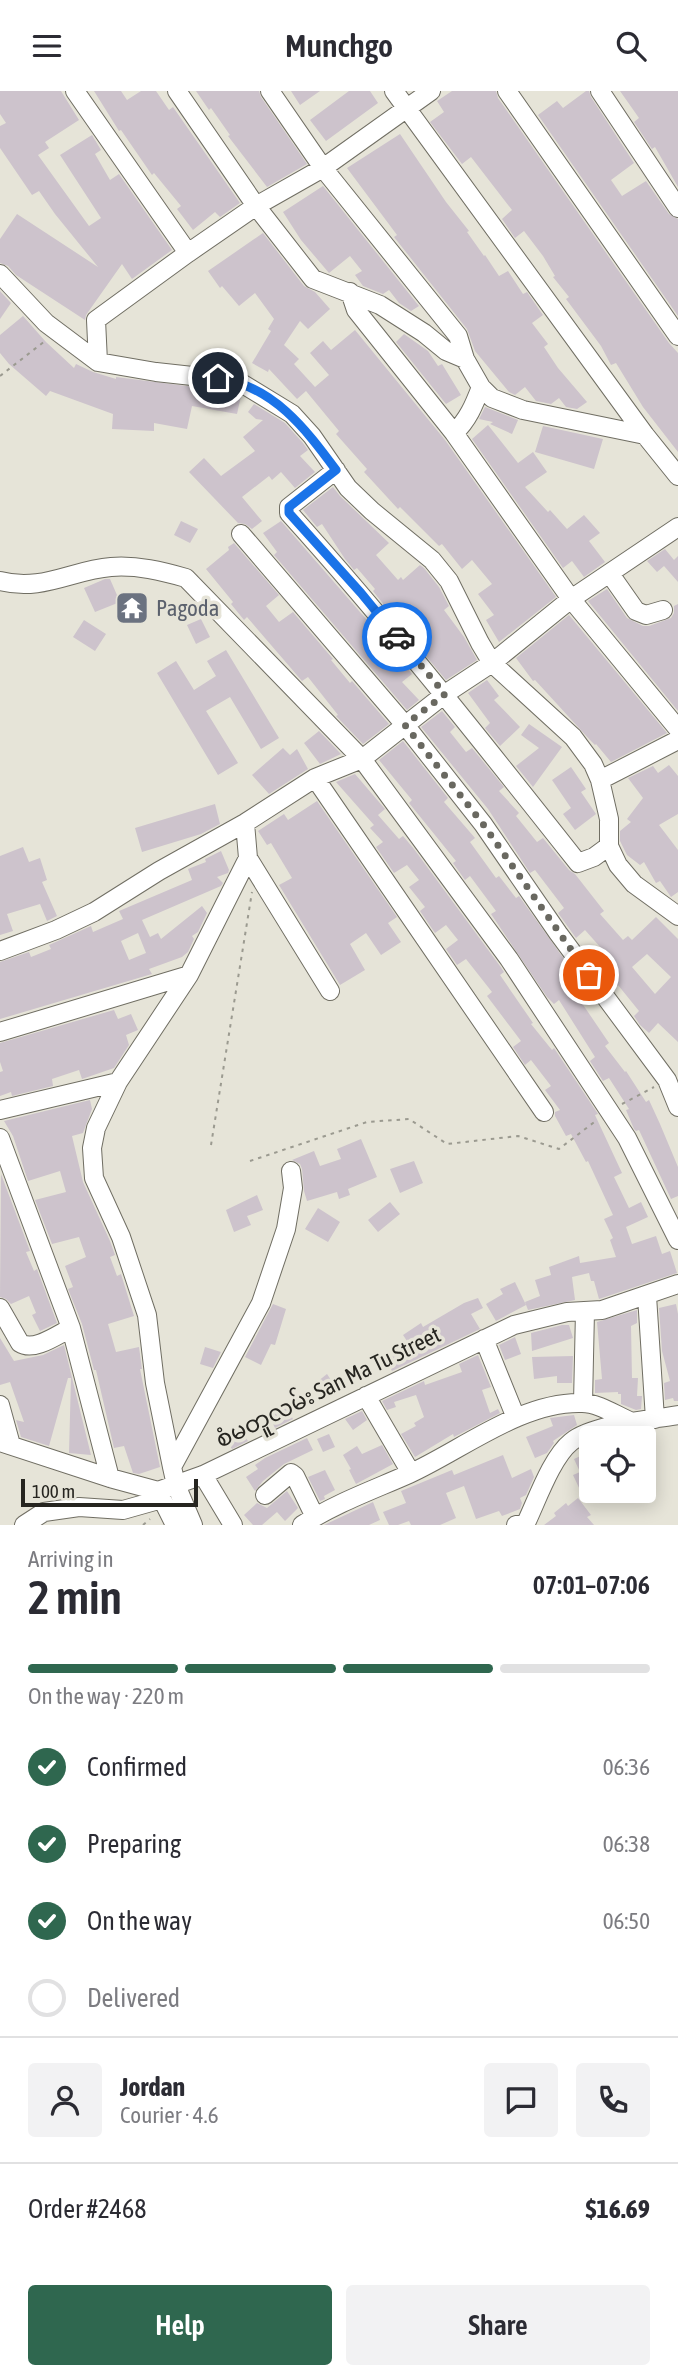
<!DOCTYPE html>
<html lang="en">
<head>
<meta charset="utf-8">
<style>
	body { margin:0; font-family:"Asap Condensed","Noto Sans Myanmar",sans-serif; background:#f2f2f3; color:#2b2b33; height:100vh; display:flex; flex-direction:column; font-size:26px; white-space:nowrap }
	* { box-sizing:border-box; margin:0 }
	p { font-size:23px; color:#7c7c81 }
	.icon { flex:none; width:38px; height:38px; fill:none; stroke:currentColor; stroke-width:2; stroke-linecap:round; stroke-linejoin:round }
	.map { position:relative; height:1434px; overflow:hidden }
	.panel { display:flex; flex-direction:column; background:#fff; flex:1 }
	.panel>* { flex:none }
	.fabs { position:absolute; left:579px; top:1335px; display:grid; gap:14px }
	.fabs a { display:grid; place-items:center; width:77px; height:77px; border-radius:7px; background:#fff; box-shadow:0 4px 18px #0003; font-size:35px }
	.scale { position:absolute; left:21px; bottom:18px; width:177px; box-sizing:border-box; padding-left:7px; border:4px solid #262520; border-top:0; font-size:19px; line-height:24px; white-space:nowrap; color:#262520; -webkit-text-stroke:5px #e6e4d8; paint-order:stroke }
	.pin { position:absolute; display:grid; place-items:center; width:60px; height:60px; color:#fff; margin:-30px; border:4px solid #fff; border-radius:50%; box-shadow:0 2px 7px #0007 }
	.courier { position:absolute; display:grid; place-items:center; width:70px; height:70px; margin:-35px; border:5px solid #1a73e8; border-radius:50%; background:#fff; color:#222; box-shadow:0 2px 9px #0007 }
	.headline em { font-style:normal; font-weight:600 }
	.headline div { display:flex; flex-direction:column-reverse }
	.headline { display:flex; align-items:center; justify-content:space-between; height:119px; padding:0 28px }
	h1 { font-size:46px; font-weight:600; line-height:52px }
	.bar { display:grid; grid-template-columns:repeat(4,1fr); gap:10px 7px; align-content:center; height:84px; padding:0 28px }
	.bar i { height:9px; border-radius:5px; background:#e1e1e2 }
	.bar .selected { background:#2f674f }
	.bar p { grid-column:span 4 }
	.line { display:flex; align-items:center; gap:18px; padding:0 28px; border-top:2px solid #e1e1e2 }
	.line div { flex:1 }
	.round { display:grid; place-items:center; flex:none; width:74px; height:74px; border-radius:7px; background:#f2f2f3 }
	ol { padding:0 28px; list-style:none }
	li { display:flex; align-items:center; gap:21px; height:77px }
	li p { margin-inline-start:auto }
	li .icon { padding:7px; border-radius:50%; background:#2f674f; color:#fff; stroke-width:4 }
	li:last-child { color:#7c7c81 }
	li i { width:38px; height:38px; border:4px solid #e1e1e2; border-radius:50% }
	.action { display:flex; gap:14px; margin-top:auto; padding:14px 28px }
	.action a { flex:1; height:80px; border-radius:7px; background:#2f674f; color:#fff; font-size:28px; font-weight:600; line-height:80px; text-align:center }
	.action a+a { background:#f2f2f3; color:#2b2b33 }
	header { display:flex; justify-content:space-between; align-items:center; height:91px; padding:0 28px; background:#fff; font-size:32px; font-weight:600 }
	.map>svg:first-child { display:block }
</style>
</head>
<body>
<header><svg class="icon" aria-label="menu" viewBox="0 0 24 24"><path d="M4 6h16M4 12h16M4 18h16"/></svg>Munchgo<svg class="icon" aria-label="search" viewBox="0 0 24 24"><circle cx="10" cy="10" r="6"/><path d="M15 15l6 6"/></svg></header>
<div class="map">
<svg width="678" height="1434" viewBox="0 0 678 1434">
	<rect width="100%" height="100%" fill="#e6e4d8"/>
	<!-- building -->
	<path fill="#cdc3cc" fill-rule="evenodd" d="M0,0H61L79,29L45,51L49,57L38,64L89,135L101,127L60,64L92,44L101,59L95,63L110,89L119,83L172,159L132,188L122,173L86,224L85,229L16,184L8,175L0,172V148L17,123L98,176L55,123L39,100L32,104L0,57V35L6,32L0,23Z
		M94,0H121L127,9L141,0H156L169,19L173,16L240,112L220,126L215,121L193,139L177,118L181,115L154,82L152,84L121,39L119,40Z
		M196,0H259L261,6L307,73L267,96L228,45L230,44L211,17L209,19Z
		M291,0H320L300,14Z
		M349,0H370L378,12L326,50L310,29Z
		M452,0H496L498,7L669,252L678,262V361L643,316L616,272L611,274L601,255L566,208L569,206L553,186L555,185L543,165L524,140L515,147L502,128L512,119L471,66L462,73L430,31L444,21L437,10Z
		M586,0H589L591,6L634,72L611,89L622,105L646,90L669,123L678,128V225L538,24L557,10L563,17Z
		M620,0H678V96L655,56L652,58L634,31L639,27Z
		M400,43L446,111L469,140L467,141L484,165L485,164L499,185L508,180L523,203L527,201L543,224L532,232L548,253L544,256L558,277L587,311L577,318L566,316L559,307L551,313L536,310L525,296L515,304L509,301L475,260L467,238L394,146L397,144L347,77Z
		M323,95L419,215L411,220L399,212L389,199L383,203L363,195L355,184L362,180L350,165L329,182L301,149L283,121Z
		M263,142L304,195L315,201L330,218L308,238L300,230L284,254L299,268L294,273L315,296L329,284L310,262L323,250L331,259L355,239L445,349L556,506L499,551L486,529L494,524L478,503L492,493L472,469L462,478L442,453L439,455L400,416L398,418L364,381L367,378L336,343L339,340L306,300L297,308L269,278L268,281L252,272L271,240L268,238L274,228L255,202L239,215L222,195L220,197L208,180Z
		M0,200L11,212L0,228Z
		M23,225L46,251L74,277L76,273L93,281L116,288V286L234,301L241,305L237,323L192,315L187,338L154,332V340L112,338L113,323L50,300L46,305L9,273L0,262V244Z
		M404,243L428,260L438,275L442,273L461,304L446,313L396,251Z
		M254,313L285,332L303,352L308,359L300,365L315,381L295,397L281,381L272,389L269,385L242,406L262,430L252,438L245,433L238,432L189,381L204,367L221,385L255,360L243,346L263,329L256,328L248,321Z
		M485,316L518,329L512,343L490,333L493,331L479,328Z
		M488,334L518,372L533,361L547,381L525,396L548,421L550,419L567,438L584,424L600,442L589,450L605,471L584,486L572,470L563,477L472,348Z
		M543,335L603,348L594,378L535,361Z
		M333,396L340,405L389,452L376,464L398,489L401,486L403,489L420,474L424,477L439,496L449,515L444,519L464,546L477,569L446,589L411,547L415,543L396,520L392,524L373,500L375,498L357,477L354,479L345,468L322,433L317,436L303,419Z
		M181,430L198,438L190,452L174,444Z
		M281,430L373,536L367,540L387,566L393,560L412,583L402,591L419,609L407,619L274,464L277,461L263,442Z
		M234,452L279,504L266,515L279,531L293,521L333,568L331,569L350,592L352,590L389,633L363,653L336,625L338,624L308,586L302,590L247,526L244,529L231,513L233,511L206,478L229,459L228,456Z
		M665,458L674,469L678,465V491L664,475L657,481L647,470Z
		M105,488H110L120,511L95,521L84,497Z
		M607,498L627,527L643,535H649L671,527L674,522V515L678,513V620L588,510Z
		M569,524L667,642L611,671L596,653L595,654L590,649L535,589L533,590L516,567Z
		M201,528L210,546L196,553L187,534Z
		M84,529L106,543L95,560L73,546Z
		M226,559L279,647L261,658L230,606L206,620L238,672L218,684L157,582L176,570L194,599L216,585L207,570Z
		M487,589L499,605L494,609L520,636L500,655L485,637L490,632L468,602Z
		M442,620L455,636L450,641L466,661L472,657L504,696L499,700L519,722L516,725L537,751L543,747L569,779L575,783L604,820L600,823L623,849L628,845L632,849L656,826L678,848V951L658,932L649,942L640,934L634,925L639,920L618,894L613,898L589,865L601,857L585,839L576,847L558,822L564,817L535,779L530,782L488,718L421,636ZM647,863L671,886L655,903L632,876Z
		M529,633L562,656L533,696L516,675L539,657L521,644Z
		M319,640L341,663L320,673L304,652Z
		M403,650L448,707L444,711L475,747L470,751L496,787L499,785L516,807L519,805L579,889L571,896L609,952L605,955L625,981L626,980L646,1011L649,1009L660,1033L678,1076V1105L671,1108L639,1039L636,1040L634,1038L626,1019L629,1018L609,987L603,990L590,970L595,966L559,909L554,913L547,906L491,823L496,820L470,785L465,789L453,772L456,770L409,712L412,709L379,669Z
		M283,657L290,664L297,658L308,678L269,703L252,684Z
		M669,674L678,685V723L659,734L678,759V801L671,806L660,790L656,792L644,771L640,774L627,764L620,750V740L631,731L627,728L643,707L628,687L653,675L658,682Z
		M571,676L586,698L581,701L596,723L575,739L563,723L571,717L552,689Z
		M355,683L385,718L378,724L399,748L403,745L414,758L500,875L504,881L500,884L533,932L531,933L552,959L554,957L598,1023L595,1024L622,1082L614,1086L629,1117L641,1111L648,1126L626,1136L632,1153L656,1145L662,1163L670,1160L677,1182L599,1208L594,1190H591L589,1182L572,1186L575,1209L528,1219L525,1211L540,1205L535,1189L551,1184L549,1176L579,1165L580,1172L616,1166L610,1149L613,1147L604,1128L613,1124L588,1070L586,1071L571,1043L566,1045L555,1025V1021L560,1019L545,999L551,995L531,969L525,974L513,956L521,950L487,905L492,901L466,868L457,874L446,858L458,849L446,834L435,842L420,820L425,816L409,796L419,789L407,774L394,782L376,756L383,751L370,737L374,734L336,691Z
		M317,710L397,826L388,832L401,851L381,864L366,842L350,853L365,879L340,894L279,794L292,787L271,752L267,754L258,740L284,723L288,729Z
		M215,713L220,733L201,743L142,761L135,737Z
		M23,756L29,771L40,767L47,789L42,791L57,825L47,830L40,813L7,823L13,840L0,844V765Z
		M221,760L229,779L228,782L217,786L223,792L221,795L142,829L150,846L158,842L161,848L202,815L207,822L198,841L192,845L194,848L188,861L182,866L149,878L152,883L0,928V871L29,861L31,866L51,858L49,854L91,835L93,841L123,828L119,820L192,789L188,778L206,771L205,768ZM138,842L146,862L129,869L121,850Z
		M114,919L118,928L131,923L138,939L126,944L129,954L114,977L82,988L79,979L52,988L53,995L12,1005L11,1001L0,1005V981L3,980L0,971V952Z
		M90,1009L92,1018L83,1042L72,1045L83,1091L110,1150L115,1164L110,1166L117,1185L121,1183L134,1225L108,1233L116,1261L139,1256L142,1278H140L160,1376L139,1383L133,1382L124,1355L114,1357L96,1279H94L82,1233L68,1198L73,1196L65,1175L86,1166L79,1146L52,1153L35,1109L66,1101L60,1080L28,1090L13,1045L4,1030Z
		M361,1048L377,1086L348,1098L350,1104L339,1108L337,1101L307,1110L304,1100L302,1078L300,1073L292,1069L314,1060L320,1075L341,1068L337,1058Z
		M414,1070L423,1092L400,1102L390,1078Z
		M1,1083L30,1160L26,1161L34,1180L37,1178L57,1232L40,1240L32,1224L36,1222L29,1205L11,1213L6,1208L0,1206Z
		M257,1104L263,1119L247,1125L251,1134L234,1141L226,1119Z
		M390,1111L400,1123L378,1141L368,1129Z
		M318,1117L340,1131L328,1151L305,1138Z
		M515,1191L526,1214L496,1230L486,1213L503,1203L500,1198Z
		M478,1207L483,1217L471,1223L480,1238L392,1280L384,1266L409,1253L403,1244L421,1232L423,1236L464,1212Z
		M273,1213L286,1218L275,1254L271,1253L261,1274L245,1266Z
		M676,1213L678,1223V1310H674L673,1307L665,1309L664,1292L670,1290L662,1260L659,1217Z
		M637,1219V1232L631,1235L632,1287H638L637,1305H642L641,1318L636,1319L621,1313V1303H618V1301L595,1302V1289L602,1288L597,1231Z
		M562,1234H569L573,1247L532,1260L531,1242Z
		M515,1246L521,1263L505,1269L499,1254Z
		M0,1247L14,1270L43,1264L64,1254L91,1364L69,1362L71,1287H68L49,1355L21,1346L16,1329L24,1331L10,1291L0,1294Z
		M205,1256L221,1261L213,1277L200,1273Z
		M478,1264L491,1296L482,1299L490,1322L498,1318L500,1322L454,1346L453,1343L415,1366L401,1343L416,1335L414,1332L424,1326L416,1304L394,1311L396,1316L387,1319L382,1310L424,1290L425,1294L462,1281L459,1273Z
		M573,1265L572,1292H557V1285L534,1288L532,1266Z
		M327,1283L335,1295L325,1302L317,1291Z
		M287,1316L293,1328L275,1337L269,1325Z
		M362,1320L367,1329L353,1339L345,1328Z
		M574,1324L577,1334L553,1350L554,1352L547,1362L535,1367L526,1346L553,1335L550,1327Z
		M242,1341L248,1350L232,1358L227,1351Z
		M329,1343L335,1356L323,1361L317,1348Z
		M307,1347L313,1359L284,1373L263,1390L255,1400L246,1386L258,1378L255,1374L265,1367Z
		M382,1354L393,1373L356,1393L349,1379L351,1378L343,1364L357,1355L362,1363Z
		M587,1362L592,1373V1394L580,1399L573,1384L580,1381L574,1368Z
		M503,1364L512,1387L531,1378L534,1386L526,1404L520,1407L522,1412L520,1418L502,1425L499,1420L476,1428L464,1395L446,1402L456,1427L440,1434H411L409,1430L398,1434H389L383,1421L406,1412L401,1400L452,1379L454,1384Z
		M325,1379L335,1399L324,1405L325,1408L320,1410L308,1386Z
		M287,1400L298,1417L285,1430L277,1421L262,1434H253L244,1424L257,1412L267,1417Z
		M578,1407L591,1424L587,1426L594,1434H544L556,1425L554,1422L566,1412L568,1415Z
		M373,1411L380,1429L369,1434H324Z"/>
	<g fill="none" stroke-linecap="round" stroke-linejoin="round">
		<defs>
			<path id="minor" d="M75,0L188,162
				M177,0L256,115L313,188L380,214L424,242L446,260L465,268L481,296L492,307L523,319L645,344
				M270,0L323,77L458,245L465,268
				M394,0L645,344L678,385
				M507,0L678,245
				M600,0L678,117
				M0,183L46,232L98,271L156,281L238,290L292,323L312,345L348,397L372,420L432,469L449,490L480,552L492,572L573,646L593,673L600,689L609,728V755L618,774L634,793L678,825
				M350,201L356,219L454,342L571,508L678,638
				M98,271L96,229L188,162L256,115L323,77L431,0
				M454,342C468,329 474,314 481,296
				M336,379L289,416V422C390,534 484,653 578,772L594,766L609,755
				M241,443L405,634L483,733L558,842L667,989L678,1016
				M610,483L636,520L646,524L663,519
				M0,490C42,501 72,479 111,476C137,474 162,480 186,487L362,668L509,868L627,1047L678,1149
				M315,687L544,1021
				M600,689L678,649
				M248,767L330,900
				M0,860L56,839L94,821L159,780L245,732L315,687L362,668L445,603L492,572L571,508L678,436
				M0,941L189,884
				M0,1019L118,991
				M0,1047L71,1237L110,1387
				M647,1205L655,1328
				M0,1217L20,1252C34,1261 57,1244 71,1237
				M484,1248L516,1327
				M366,1305L411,1382
				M583,1312L585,1220
				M0,1314L11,1354
				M0,1351L110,1387L158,1400L203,1384L514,1234L567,1221L602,1219L678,1193
				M172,1376L261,1212L286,1138L293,1097L291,1080
				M203,1384L233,1434
				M158,1400L175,1434
				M265,1404L291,1382L295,1385L315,1426
				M24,1434L44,1421L79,1416L123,1419L162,1408
				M193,1434L176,1394L172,1376L155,1292L147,1224L121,1146L94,1087L92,1057L96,1037L118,991L189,884L248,767L245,732
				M302,1434C336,1412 373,1399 409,1383C462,1359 522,1310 582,1312C599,1312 617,1325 632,1331
				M516,1434L526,1432C537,1409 552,1366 571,1351C593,1333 650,1329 678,1324"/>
		</defs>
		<!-- minor casing -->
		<use href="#minor" stroke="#706e63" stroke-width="20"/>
		<!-- path -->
		<path stroke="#9b9a90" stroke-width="2" stroke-dasharray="3.5 5" stroke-linecap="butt" d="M0,285L45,250
			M622,1013L654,996
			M211,1054L252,801
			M250,1070L367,1031L409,1028L447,1053L518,1045L559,1058L597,1029
			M143,1434L150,1428"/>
		<!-- minor -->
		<use href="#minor" stroke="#fff" stroke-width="18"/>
	</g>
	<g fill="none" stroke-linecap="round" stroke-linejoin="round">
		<!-- done -->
		<path stroke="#696860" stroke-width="7" stroke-dasharray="0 12.6" d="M397,546L445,603L405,634L483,733L589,884"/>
		<!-- route -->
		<path stroke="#1a73e8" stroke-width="9" d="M218,287C273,295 305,337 336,379L289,416V422L361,502L397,546"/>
	</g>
	<!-- icons -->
	<defs>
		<symbol id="temple-square" viewBox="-11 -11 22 22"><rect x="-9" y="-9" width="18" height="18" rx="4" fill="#6b7280" stroke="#e6e4d8"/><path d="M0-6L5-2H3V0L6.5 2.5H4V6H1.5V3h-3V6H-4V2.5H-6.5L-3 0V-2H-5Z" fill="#fff"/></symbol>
	</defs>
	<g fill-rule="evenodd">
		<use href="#temple-square" x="113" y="498" width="38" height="38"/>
	</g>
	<g text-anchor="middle" stroke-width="7" stroke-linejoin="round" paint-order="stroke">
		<!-- worship labels -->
		<g font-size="23" fill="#5b616d" stroke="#e6e4d8" text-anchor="start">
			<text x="156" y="525">Pagoda</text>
		</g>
		<!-- street labels -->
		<g font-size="23" fill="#262520" stroke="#e6e4d8">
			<text transform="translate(328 1296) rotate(-26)" y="8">စံမတူလမ်း San Ma Tu Street</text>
		</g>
	</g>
</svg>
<div class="fabs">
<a><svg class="icon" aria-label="locate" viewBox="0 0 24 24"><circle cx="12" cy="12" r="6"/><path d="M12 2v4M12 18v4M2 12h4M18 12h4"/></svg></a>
</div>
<div class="scale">100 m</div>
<div class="pin" style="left:589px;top:884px;background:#ea580c"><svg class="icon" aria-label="bag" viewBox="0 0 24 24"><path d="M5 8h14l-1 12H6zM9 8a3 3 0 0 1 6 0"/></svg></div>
<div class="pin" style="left:218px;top:287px;background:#1f2937"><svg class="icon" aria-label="home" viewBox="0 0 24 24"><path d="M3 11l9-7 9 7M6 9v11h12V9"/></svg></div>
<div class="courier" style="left:397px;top:546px"><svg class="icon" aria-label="car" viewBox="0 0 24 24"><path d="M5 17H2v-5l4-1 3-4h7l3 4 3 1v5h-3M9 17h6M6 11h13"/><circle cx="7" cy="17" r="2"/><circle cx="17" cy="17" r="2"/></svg></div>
</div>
<section class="panel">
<div class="headline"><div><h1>2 min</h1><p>Arriving in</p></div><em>07:01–07:06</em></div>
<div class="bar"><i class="selected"></i><i class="selected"></i><i class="selected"></i><i></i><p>On the way · 220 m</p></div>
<ol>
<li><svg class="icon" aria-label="check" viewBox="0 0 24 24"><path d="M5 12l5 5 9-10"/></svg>Confirmed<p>06:36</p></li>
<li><svg class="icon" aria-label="check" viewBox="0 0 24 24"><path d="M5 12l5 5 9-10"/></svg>Preparing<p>06:38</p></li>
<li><svg class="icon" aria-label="check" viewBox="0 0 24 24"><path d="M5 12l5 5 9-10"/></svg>On the way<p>06:50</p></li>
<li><i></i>Delivered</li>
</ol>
<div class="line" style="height:126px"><a class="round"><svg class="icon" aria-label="person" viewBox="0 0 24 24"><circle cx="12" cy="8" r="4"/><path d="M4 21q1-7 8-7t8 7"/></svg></a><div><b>Jordan</b><p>Courier · 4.6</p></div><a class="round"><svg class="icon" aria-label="chat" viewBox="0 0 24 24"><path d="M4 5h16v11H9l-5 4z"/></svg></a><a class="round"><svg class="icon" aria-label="phone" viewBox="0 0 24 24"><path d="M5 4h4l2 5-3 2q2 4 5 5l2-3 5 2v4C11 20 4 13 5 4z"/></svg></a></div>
<div class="line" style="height:91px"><div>Order #2468</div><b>$16.69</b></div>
<div class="action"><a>Help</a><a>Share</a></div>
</section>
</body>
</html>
